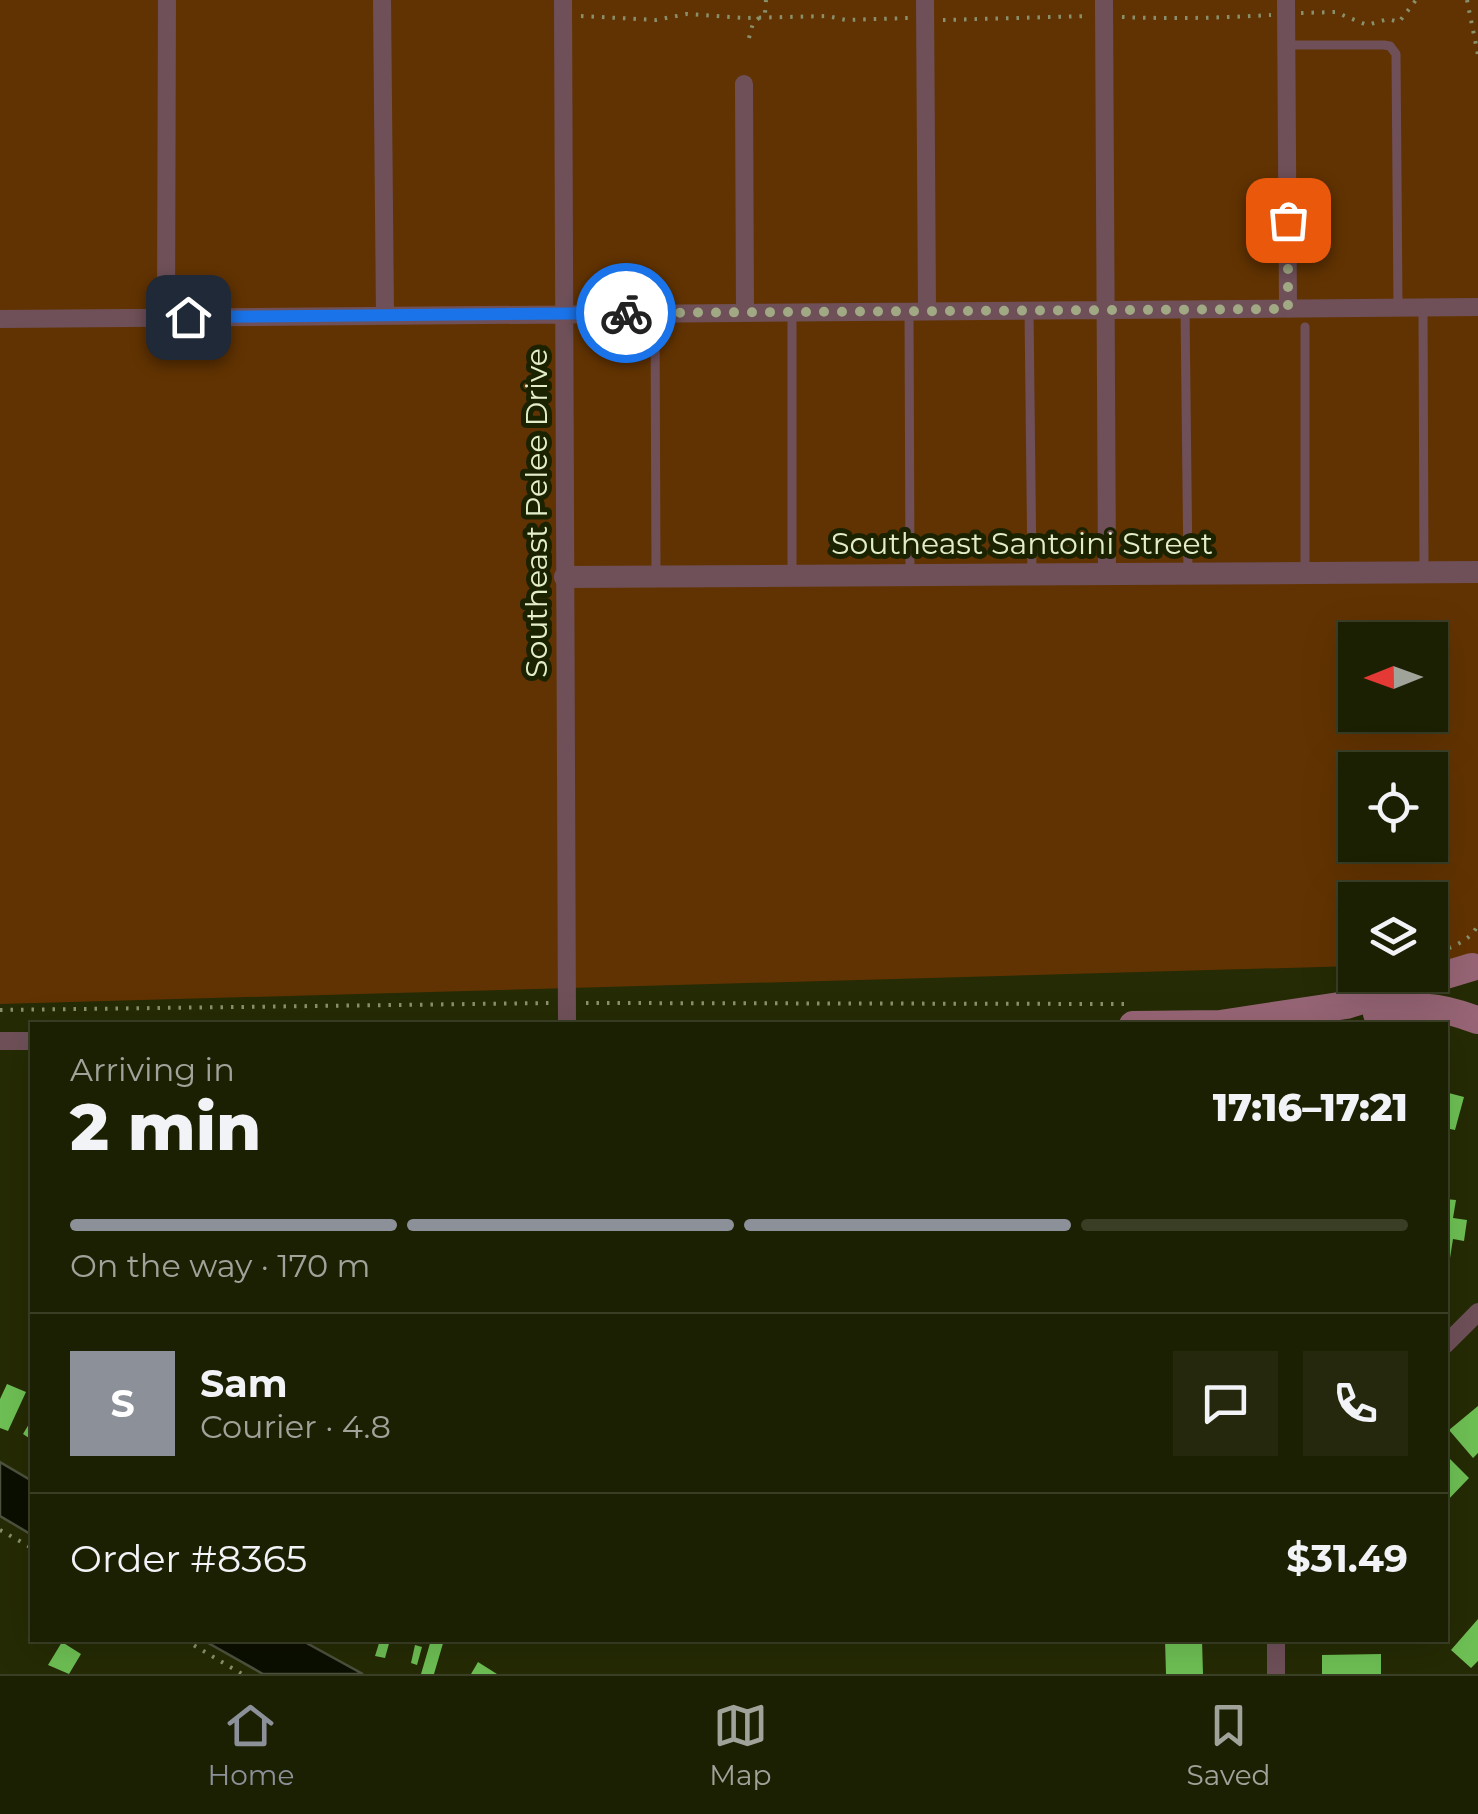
<!DOCTYPE html>
<html lang="en">
<head>
<meta charset="utf-8">
<style>
	body { margin:0; font-family:Montserrat,sans-serif; background:#25280d; color:#f1f3f6; height:100vh; display:flex; flex-direction:column; font-size:38px; white-space:nowrap }
	* { box-sizing:border-box; margin:0 }
	p { font-size:32px; color:#a0a39a }
	.icon { flex:none; width:55px; height:55px; fill:none; stroke:currentColor; stroke-width:2; stroke-linecap:round; stroke-linejoin:round }
	.map { position:relative; flex:1; overflow:hidden }
	.details { position:absolute; left:30px; top:1022px; width:1418px; height:620px; display:flex; flex-direction:column; background:#1c2003; border-radius:0px; box-shadow:0 10px 40px #0002,0 0 0 2px #3a3e25 }
	.details>* { flex:none }
	.needle { width:65px; rotate:269deg }
	.fabs { position:absolute; left:1338px; top:622px; display:grid; gap:20px }
	.fabs a { display:grid; place-items:center; width:110px; height:110px; border-radius:0px; background:#1c2003; box-shadow:0 10px 40px #0002,0 0 0 2px #3a3e25; font-size:50px }
	.pin { position:absolute; display:grid; place-items:center; width:85px; height:85px; color:#fff; margin:-42px; border-radius:20px; box-shadow:0 5px 15px #0006 }
	.courier { position:absolute; display:grid; place-items:center; width:100px; height:100px; margin:-50px; border:8px solid #1a73e8; border-radius:50%; background:#fff; color:#222; box-shadow:0 2px 12px #0007 }
	.overview em { font-style:normal; font-weight:800 }
	.overview div { display:flex; flex-direction:column-reverse }
	.overview { display:flex; align-items:center; justify-content:space-between; height:170px; padding:0 40px }
	h1 { font-size:65px; font-weight:800; line-height:75px }
	.bar { display:grid; grid-template-columns:repeat(4,1fr); gap:15px 10px; align-content:center; height:120px; padding:0 40px }
	.bar i { height:12px; border-radius:8px; background:#3a3e25 }
	.bar .current { background:#8c9099 }
	.bar p { grid-column:span 4 }
	.line { display:flex; align-items:center; gap:25px; padding:0 40px; border-top:2px solid #3a3e25 }
	.line div { flex:1 }
	.round { display:grid; place-items:center; flex:none; width:105px; height:105px; border-radius:0px; background:#25280d }
	.menu { display:flex; justify-content:space-around; align-items:center; height:140px; border-top:2px solid #3a3e25; background:#1c2003; font-size:28px; color:#a0a39a }
	.menu a { display:grid; justify-items:center; gap:5px }
	.menu .current { color:#8c9099 }
	.map>svg:first-child { display:block }
</style>
</head>
<body>
<div class="map">
<svg width="1478" height="1674" viewBox="0 0 1478 1674">
	<rect width="100%" height="100%" fill="#252b04"/>
	<!-- green -->
	<path fill="#623302" fill-rule="evenodd" d="M0,0H1478V963L1430,964V900H1355V966L0,1004ZM1355,640H1430V715H1355ZM1355,770H1430V845H1355Z"/>
	<!-- water -->
	<path fill="#0b0f01" stroke="#4c523d" stroke-width="2.5" d="M0,1462L32,1481V1535L0,1516Z
		M203,1640H301L363,1674H263Z"/>
	<!-- building -->
	<path fill="#6ec054" d="M1445,1092L1464,1097L1455,1130L1445,1128Z
		M1445,1199L1456,1200L1453,1218L1467,1220L1464,1241L1453,1239L1450,1258H1445Z
		M7,1384L26,1392L8,1431L0,1428V1399Z
		M1478,1406V1453L1473,1458L1449,1430Z
		M32,1419V1440L23,1434Z
		M1445,1454L1469,1478L1445,1503Z
		M1478,1619V1661L1471,1668L1451,1650Z
		M380,1640H390L385,1658L375,1656Z
		M431,1640H444L434,1674H421Z
		M1165,1640H1202L1203,1674H1166Z
		M62,1642L81,1654L69,1674L48,1665Z
		M415,1645L422,1647L417,1665L411,1663Z
		M1381,1654V1674H1322V1655Z
		M478,1662L497,1674H471Z"/>
	<g fill="none" stroke-linecap="round" stroke-linejoin="round">
		<!-- path -->
		<path stroke="#89916c" stroke-width="4" stroke-dasharray="2.5 8" stroke-linecap="butt" d="M1467,0L1478,55
			M1301,13L1335,12L1367,25L1388,19L1399,22L1416,0
			M581,16L656,20L687,14L745,18L827,16L846,20L909,18
			M1122,17C1172,19 1221,18 1271,15
			M943,20L1087,16
			M749,38L753,23L765,13L766,0
			M1439,952C1454,946 1472,940 1478,924
			M586,1003L1126,1004
			M0,1010L551,1003
			M0,1530L32,1548
			M185,1640L242,1674"/>
		<!-- service -->
		<path stroke="#6f5059" stroke-width="9" d="M1287,45H1384L1390,46L1396,54L1398,308
			M1423,308L1424,570
			M1185,309L1188,572
			M1029,310L1032,573
			M909,311L910,573
			M655,313L656,575
			M1305,569V327
			M792,574V312"/>
		<!-- minor -->
		<path stroke="#6f5059" stroke-width="18" d="M382,0L385,315
			M563,0L567,1025
			M925,0L927,311
			M1104,0L1107,574
			M1286,0L1288,309
			M744,84L745,312
			M166,317L167,0
			M0,319L1478,307
			M0,1041H32
			M1445,1345L1478,1312
			M1276,1640V1674"/>
		<!-- tertiary -->
		<path stroke="#6f5059" stroke-width="22" d="M565,577L1478,572"/>
		<!-- secondary -->
		<path stroke="#976575" stroke-width="28" d="M1377,1014C1418,1004 1437,1005 1477,1020
			M1133,1025L1220,1024L1346,1005L1472,967"/>
	</g>
	<g fill="none" stroke-linecap="round" stroke-linejoin="round">
		<!-- done -->
		<path stroke="#a1a984" stroke-width="10" stroke-dasharray="0 18" d="M626,313L1288,309V220"/>
		<!-- route -->
		<path stroke="#1a73e8" stroke-width="12" d="M188,317L626,313"/>
	</g>
	<g text-anchor="middle" stroke-width="10" stroke-linejoin="round" paint-order="stroke">
		<!-- street labels -->
		<g font-size="30" fill="#e4edc9" stroke="#1b2200">
			<text transform="translate(537 513) rotate(-90)" y="10">Southeast Pelee Drive</text>
			<text x="1022" y="554">Southeast Santoini Street</text>
		</g>
	</g>
</svg>
<div class="fabs">
<a><svg class="needle" viewBox="-14 -14 28 28"><path d="M0-13l5 13h-10z" fill="#e53935"/><path d="M0 13l5-13h-10z" fill="#a0a39a"/></svg></a>
<a><svg class="icon" aria-label="locate" viewBox="0 0 24 24"><circle cx="12" cy="12" r="6"/><path d="M12 2v4M12 18v4M2 12h4M18 12h4"/></svg></a>
<a><svg class="icon" aria-label="layers" viewBox="0 0 24 24"><path d="M12 4l9 5-9 5-9-5zM3 14l9 5 9-5"/></svg></a>
</div>
<div class="pin" style="left:1288px;top:220px;background:#ea580c"><svg class="icon" aria-label="bag" viewBox="0 0 24 24"><path d="M5 8h14l-1 12H6zM9 8a3 3 0 0 1 6 0"/></svg></div>
<div class="pin" style="left:188px;top:317px;background:#1f2937"><svg class="icon" aria-label="home" viewBox="0 0 24 24"><path d="M3 11l9-7 9 7M6 9v11h12V9"/></svg></div>
<div class="courier" style="left:626px;top:313px"><svg class="icon" aria-label="bike" viewBox="0 0 24 24"><circle cx="6" cy="16" r="4"/><circle cx="18" cy="16" r="4"/><path d="M6 16l4-8h5l3 8M10 8l3 8H6M13 5h3"/></svg></div>
<section class="details">
<div class="overview"><div><h1>2 min</h1><p>Arriving in</p></div><em>17:16–17:21</em></div>
<div class="bar"><i class="current"></i><i class="current"></i><i class="current"></i><i></i><p>On the way · 170 m</p></div>
<div class="line" style="height:180px"><b class="round" style="background:#8c9099;color:#fff">S</b><div><b>Sam</b><p>Courier · 4.8</p></div><a class="round"><svg class="icon" aria-label="chat" viewBox="0 0 24 24"><path d="M4 5h16v11H9l-5 4z"/></svg></a><a class="round"><svg class="icon" aria-label="phone" viewBox="0 0 24 24"><path d="M5 4h4l2 5-3 2q2 4 5 5l2-3 5 2v4C11 20 4 13 5 4z"/></svg></a></div>
<div class="line" style="height:130px"><div>Order #8365</div><b>$31.49</b></div>
</section>
</div>
<nav class="menu">
<a class="current"><svg class="icon" aria-label="home" viewBox="0 0 24 24"><path d="M3 11l9-7 9 7M6 9v11h12V9"/></svg>Home</a>
<a><svg class="icon" aria-label="map" viewBox="0 0 24 24"><path d="M3 6l6-2 6 2 6-2v14l-6 2-6-2-6 2zM9 4v14M15 6v14"/></svg>Map</a>
<a><svg class="icon" aria-label="saved" viewBox="0 0 24 24"><path d="M7 4h10v16l-5-4-5 4z"/></svg>Saved</a>
</nav>
</body>
</html>
